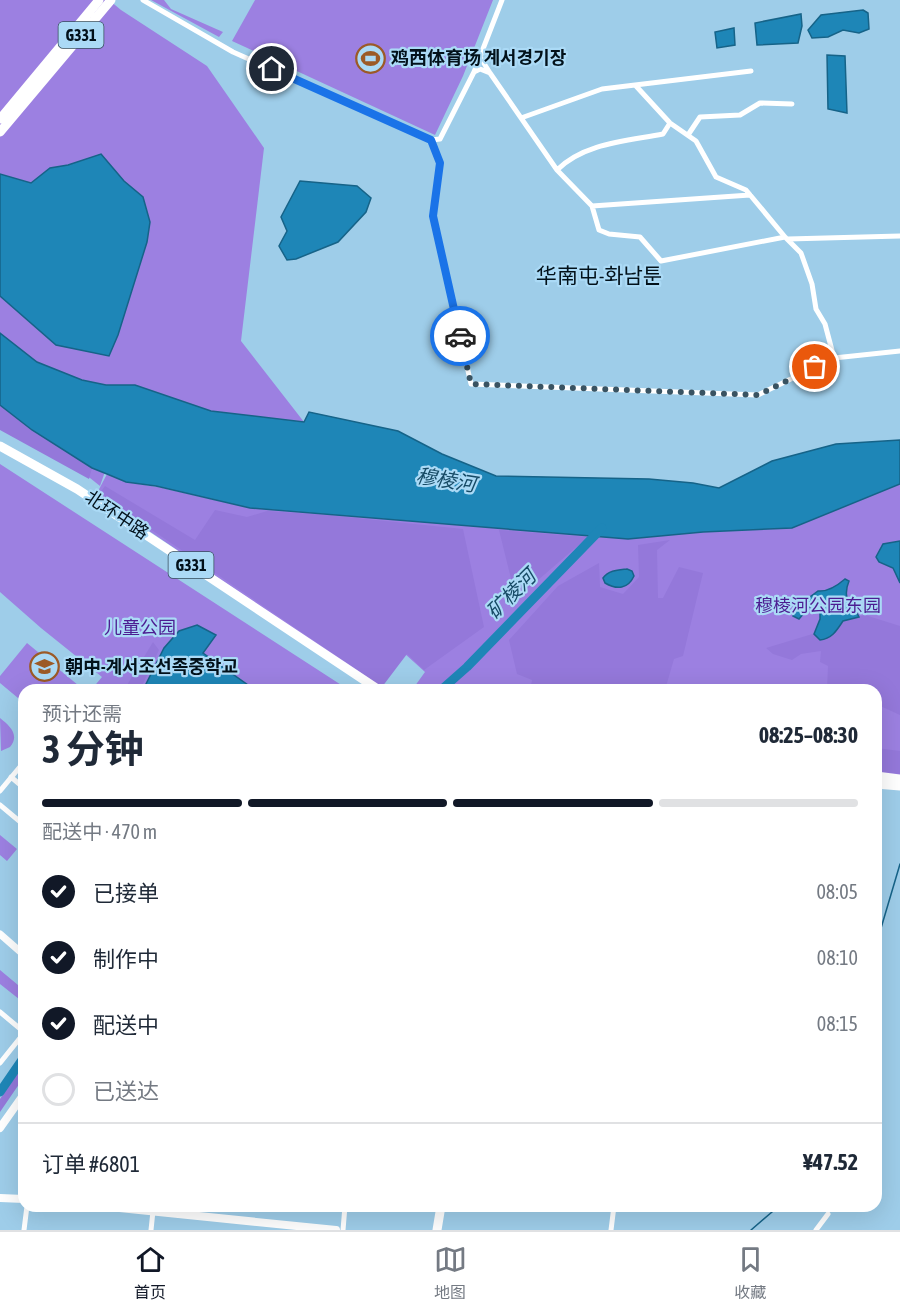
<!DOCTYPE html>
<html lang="zh">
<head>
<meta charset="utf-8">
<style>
	body { margin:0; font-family:"Asap Condensed","Noto Sans SC","Noto Sans KR",sans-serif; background:#f6f6f7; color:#1f2937; height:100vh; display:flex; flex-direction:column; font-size:22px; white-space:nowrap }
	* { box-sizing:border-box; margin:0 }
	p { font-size:20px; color:#747a83 }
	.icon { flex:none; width:33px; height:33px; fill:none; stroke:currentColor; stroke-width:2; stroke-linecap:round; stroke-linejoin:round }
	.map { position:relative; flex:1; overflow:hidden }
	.sheet { position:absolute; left:18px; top:684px; width:864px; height:528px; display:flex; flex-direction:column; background:#fff; border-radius:18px; box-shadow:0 6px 24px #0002 }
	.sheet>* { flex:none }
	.pin { position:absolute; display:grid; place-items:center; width:51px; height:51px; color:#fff; margin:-26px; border:3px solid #fff; border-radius:50%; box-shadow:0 2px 6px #0007 }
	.courier { position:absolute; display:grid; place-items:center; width:60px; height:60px; margin:-30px; border:4px solid #1a73e8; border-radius:50%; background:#fff; color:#222; box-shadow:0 2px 8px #0007 }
	.overview em { font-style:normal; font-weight:700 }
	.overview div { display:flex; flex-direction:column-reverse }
	.overview { display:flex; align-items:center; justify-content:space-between; height:102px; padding:0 24px }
	h1 { font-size:39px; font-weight:700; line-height:45px }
	.bar { display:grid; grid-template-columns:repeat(4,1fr); gap:9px 6px; align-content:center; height:72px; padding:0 24px }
	.bar i { height:8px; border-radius:4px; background:#e0e1e3 }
	.bar .on { background:#111827 }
	.bar p { grid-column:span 4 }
	.line { display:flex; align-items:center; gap:15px; padding:0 24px; border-top:2px solid #e0e1e3 }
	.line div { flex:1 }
	ol { padding:0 24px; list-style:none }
	li { display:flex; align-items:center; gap:18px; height:66px }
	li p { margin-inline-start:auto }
	li .icon { padding:6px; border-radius:50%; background:#111827; color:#fff; stroke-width:4 }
	li:last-child { color:#747a83 }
	li i { width:33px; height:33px; border:3px solid #e0e1e3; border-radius:50% }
	.tabs { display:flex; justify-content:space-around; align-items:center; height:84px; border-top:2px solid #e0e1e3; background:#fff; font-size:16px; color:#747a83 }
	.tabs a { display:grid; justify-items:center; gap:3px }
	.tabs .on { color:#111827 }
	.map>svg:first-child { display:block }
</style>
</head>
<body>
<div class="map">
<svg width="900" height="1230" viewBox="0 0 900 1230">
	<rect width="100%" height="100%" fill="#9ecde9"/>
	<!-- green -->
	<path fill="#9c80e1" d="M0,0H109L121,10L207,66L264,148L241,341L304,422L211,411L135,385L100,486L90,478L0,428Z
		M151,0H164L171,9L223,32L219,37Z
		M255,0H493L463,76L435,135L232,41Z
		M0,464L349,690H91L102,677L41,628L0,592Z
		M107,474L126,482L158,487L250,508L628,539L703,532L792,528L900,484V777L876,774V690H412L425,672L404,653L379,687L96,495Z
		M27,643L84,690H24V703L0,683V676Z
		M0,718C10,726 20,735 10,747L1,751Z
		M0,835L17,849L7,861L0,855Z
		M0,970L24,990V1003L0,984Z"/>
	<!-- forest -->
	<path fill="#9478da" d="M0,406L32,430L92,468L89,479L0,430Z
		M105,486L195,540L215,510L247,517L267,511L328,515L463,529L484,627L424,670L407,654L382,687L99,494Z
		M499,530L588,537L516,599Z
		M670,540L657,550L658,598H663L679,567L703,573L683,656L674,659L665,690H530L532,680L517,674L509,640L558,586L599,563L600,587L623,594L639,577L638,545Z
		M865,615L900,626V715L876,704V690H827L828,666L820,662L821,651L801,654L792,660L773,654L766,648L819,632L837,631L843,621Z
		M153,642L159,650L140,690H124Z
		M876,748L900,751V774L876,771Z
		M24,1064V1077L0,1112V1099Z"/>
	<!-- water -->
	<path fill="#1e86b7" stroke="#166388" stroke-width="1.5" d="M863,10L868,13L869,29L859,33L843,30L828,37L812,38L808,30L821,15Z
		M801,14L802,26L798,43L757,45L755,23Z
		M734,28L735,45L717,48L715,32Z
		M827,55L845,56L847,113L828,109Z
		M101,154L124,181L143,197L150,222L147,242L118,335L109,356L56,345L0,296V174L31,183L50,168L68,165Z
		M300,181L357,186L371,198L366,212L338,242L296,259L287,260L279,246L287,231L281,217Z
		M0,333L37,362L82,380L106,385H135L211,411L304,422L309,412L398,431L442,454L496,476L649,479L693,483L719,488L772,461L836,444L900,440V484L792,528L703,532L628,539L250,508L156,486L126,482L107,474L92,468L32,430L0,405Z
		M900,541V583L893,568L879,562L876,557L883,544Z
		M627,569L632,571L634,576C628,589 617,590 605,583L603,578C609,570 618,570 627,569Z
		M845,579L849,581C844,593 847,599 851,610L857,613L859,617L843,621C837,630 832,639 820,640L814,634L820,619V608L816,606L809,607L799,619L793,616L795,608L818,591C827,592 838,585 845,579Z
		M197,625L216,635L203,653L255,690H143L164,648L179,631Z"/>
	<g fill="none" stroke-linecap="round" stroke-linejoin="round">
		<!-- stream -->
		<path stroke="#166388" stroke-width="1.5" d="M876,945L900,864
			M751,1230L779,1206"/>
		<!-- river -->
		<path stroke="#1e86b7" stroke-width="9" d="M441,690L467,667L602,528
			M0,1092L24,1057"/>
		<!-- minor -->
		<path stroke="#fff" stroke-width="5" d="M143,0L233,52L431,140L440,139L474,72L480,69L490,73L557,170L592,206L599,230L609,234L640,237L661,261L785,237L801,253L812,284L816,309L825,324L834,358L900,351
			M480,57L490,73
			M474,72L502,0
			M636,86L670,123L696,141L716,177L746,190L785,237
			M521,118L602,89L751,71
			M688,135L700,117L740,115L760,103L792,104
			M431,140L440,163L433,216L471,384L758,395L834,358
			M557,170C584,143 627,141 663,134L670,123
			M592,206L750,195
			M788,239L900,236
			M11,777L24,788
			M0,791L24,762
			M0,805L24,825
			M0,1012L24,1032
			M0,1063L24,1033
			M24,1230L27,1206
			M151,1230L153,1211
			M343,1230L345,1206
			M611,1230L614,1206
			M816,1230L828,1214"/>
		<!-- tertiary -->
		<path stroke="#fff" stroke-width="7" d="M0,934L24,955"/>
		<!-- secondary -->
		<path stroke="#fff" stroke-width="8" d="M0,1128L24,1094
			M0,1198L24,1199
			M100,1206L336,1230"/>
		<!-- trunk -->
		<path stroke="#fff" stroke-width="9" d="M0,119L99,0
			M0,132L111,0
			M0,446L77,489L379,690
			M876,776L900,779
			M876,784L900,786
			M437,1230L441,1206"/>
	</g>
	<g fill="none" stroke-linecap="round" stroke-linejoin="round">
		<!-- done -->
		<path stroke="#395362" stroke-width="6" stroke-dasharray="0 10.8" d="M460,336L471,384L758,395L815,367"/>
		<!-- route -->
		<path stroke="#1a73e8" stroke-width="8" d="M272,69L431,140L440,163L433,216L460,336"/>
	</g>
	<!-- icons -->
	<defs>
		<symbol id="stadium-ring" viewBox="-11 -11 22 22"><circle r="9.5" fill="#abdaf6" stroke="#9c5a27" stroke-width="1.5"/><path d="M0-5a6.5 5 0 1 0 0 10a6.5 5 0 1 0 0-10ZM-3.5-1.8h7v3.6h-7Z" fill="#9c5a27"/></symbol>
		<symbol id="school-ring" viewBox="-11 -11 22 22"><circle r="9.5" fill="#abdaf6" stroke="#9c5a27" stroke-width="1.5"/><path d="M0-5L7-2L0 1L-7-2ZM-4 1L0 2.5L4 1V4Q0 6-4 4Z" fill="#9c5a27"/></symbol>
	</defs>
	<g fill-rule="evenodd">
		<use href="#stadium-ring" x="354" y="42" width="33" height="33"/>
		<use href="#school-ring" x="28" y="650" width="33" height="33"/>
	</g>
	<g text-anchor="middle" stroke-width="4.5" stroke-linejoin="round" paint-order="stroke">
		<!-- shield labels -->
		<g fill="#abdaf6" stroke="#354d5c" stroke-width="1.5">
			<rect x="58.5" y="22" width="45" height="26" rx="4.5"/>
			<rect x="168.5" y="552" width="45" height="26" rx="4.5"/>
		</g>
		<g font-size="16" font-weight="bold" fill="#02111a">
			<text x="81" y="41">G331</text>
			<text x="191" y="571">G331</text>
		</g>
		<!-- poi labels -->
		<g font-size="18" font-weight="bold" fill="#02111a" stroke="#abdaf6" text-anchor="start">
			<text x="391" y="64">鸡西体育场 계서경기장</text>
			<text x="65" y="673">朝中-계서조선족중학교</text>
		</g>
		<!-- street labels -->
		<g font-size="18" fill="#02111a" stroke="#abdaf6">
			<text transform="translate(117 515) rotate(34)" y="6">北环中路</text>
		</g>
		<!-- park labels -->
		<g font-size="18" fill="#4c1c91" stroke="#abdaf6">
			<text x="818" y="612">穆棱河公园东园</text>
			<text x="140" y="634">儿童公园</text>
		</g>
		<!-- water labels -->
		<g font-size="20" font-style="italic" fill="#164a65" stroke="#abdaf6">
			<text transform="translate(446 480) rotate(9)" y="7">穆棱河</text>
			<text transform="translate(511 594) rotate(-45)" y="7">矿棱河</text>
		</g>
		<!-- quarter labels -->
		<g font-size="21" fill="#02111a" stroke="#abdaf6">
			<text x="599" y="283">华南屯-화남툰</text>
		</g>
	</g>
</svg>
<div class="pin" style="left:815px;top:367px;background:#ea580c"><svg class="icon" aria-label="bag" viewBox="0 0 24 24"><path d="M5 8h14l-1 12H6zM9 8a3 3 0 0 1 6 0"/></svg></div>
<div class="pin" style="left:272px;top:69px;background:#1f2937"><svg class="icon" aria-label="home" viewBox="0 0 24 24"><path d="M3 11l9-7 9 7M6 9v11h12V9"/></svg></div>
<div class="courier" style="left:460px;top:336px"><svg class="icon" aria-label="car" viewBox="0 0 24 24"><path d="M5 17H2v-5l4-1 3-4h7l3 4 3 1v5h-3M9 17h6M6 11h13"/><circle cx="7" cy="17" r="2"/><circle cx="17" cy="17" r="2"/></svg></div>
<section class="sheet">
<div class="overview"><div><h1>3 分钟</h1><p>预计还需</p></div><em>08:25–08:30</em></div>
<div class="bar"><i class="on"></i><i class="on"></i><i class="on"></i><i></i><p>配送中 · 470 m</p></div>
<ol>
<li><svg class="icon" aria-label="check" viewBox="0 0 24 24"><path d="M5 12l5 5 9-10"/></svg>已接单<p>08:05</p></li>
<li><svg class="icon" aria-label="check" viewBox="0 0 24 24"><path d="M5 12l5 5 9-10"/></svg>制作中<p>08:10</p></li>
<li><svg class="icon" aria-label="check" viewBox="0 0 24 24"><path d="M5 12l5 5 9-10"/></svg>配送中<p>08:15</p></li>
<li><i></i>已送达</li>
</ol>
<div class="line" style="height:78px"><div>订单 #6801</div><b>¥47.52</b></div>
</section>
</div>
<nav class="tabs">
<a class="on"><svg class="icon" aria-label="home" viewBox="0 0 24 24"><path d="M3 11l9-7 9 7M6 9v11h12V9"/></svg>首页</a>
<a><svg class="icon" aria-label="map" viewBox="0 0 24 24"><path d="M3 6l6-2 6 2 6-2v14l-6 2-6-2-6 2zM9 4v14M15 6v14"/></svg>地图</a>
<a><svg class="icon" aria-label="saved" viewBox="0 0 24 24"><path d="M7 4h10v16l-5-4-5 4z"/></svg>收藏</a>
</nav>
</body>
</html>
